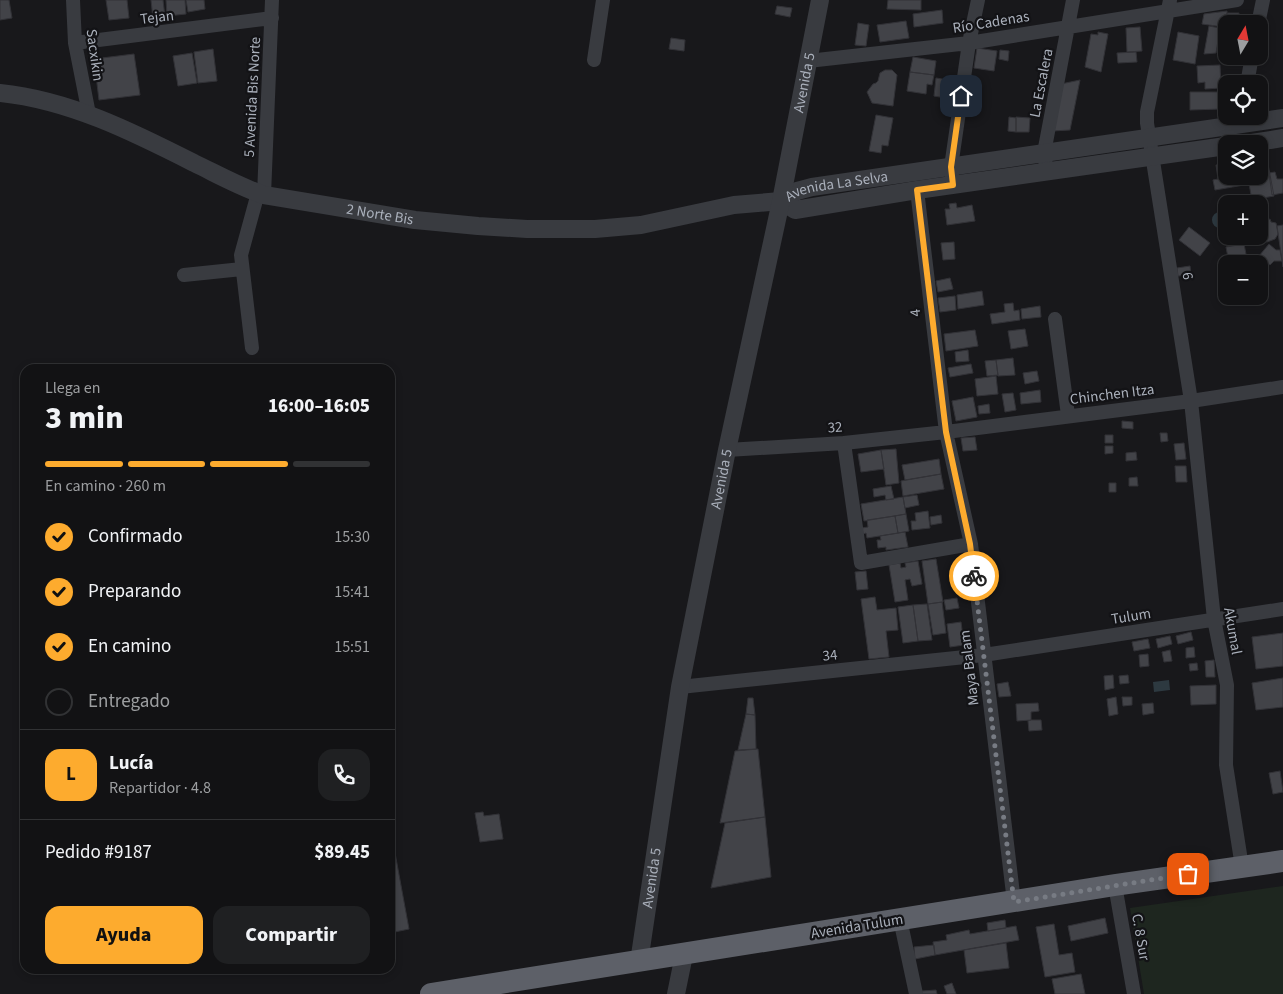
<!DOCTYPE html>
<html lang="es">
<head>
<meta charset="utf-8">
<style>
	body { margin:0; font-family:"Source Sans 3",sans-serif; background:#1f2022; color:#f1f3f6; height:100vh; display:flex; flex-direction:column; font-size:19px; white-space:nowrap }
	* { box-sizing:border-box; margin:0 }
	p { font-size:16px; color:#9c9ea0 }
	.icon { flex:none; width:28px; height:28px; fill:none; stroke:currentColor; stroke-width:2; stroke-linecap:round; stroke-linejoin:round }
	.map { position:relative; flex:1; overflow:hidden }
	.side { position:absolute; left:20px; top:364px; width:375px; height:610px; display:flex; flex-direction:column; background:#121214; border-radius:15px; box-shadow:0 2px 8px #0003,0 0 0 1px #313234 }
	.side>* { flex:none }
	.needle { width:32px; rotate:10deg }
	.buttons { position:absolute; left:1218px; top:15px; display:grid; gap:10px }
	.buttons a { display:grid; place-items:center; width:50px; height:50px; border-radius:10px; background:#121214; box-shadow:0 2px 8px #0003,0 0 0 1px #313234; font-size:25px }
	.pin { position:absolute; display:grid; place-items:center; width:42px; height:42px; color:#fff; margin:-21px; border-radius:10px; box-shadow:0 2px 8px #0006 }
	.courier { position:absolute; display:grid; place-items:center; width:50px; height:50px; margin:-25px; border:4px solid #fdab2e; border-radius:50%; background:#fff; color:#222; box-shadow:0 1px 6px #0007 }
	.headline em { font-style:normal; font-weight:800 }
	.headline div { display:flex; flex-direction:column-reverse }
	.headline { display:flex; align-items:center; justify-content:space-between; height:85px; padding:0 25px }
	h1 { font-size:32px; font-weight:800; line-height:38px }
	.bar { display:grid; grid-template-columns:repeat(4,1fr); gap:8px 5px; align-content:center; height:60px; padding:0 25px }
	.bar i { height:6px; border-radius:4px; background:#313234 }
	.bar .current { background:#fdab2e }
	.bar p { grid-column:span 4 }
	.line { display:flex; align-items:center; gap:12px; padding:0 25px; border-top:1px solid #313234 }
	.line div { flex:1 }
	.round { display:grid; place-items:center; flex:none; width:52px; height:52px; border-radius:15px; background:#1f2022 }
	ol { padding:0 25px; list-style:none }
	li { display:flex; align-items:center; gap:15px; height:55px }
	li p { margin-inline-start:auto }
	li .icon { padding:5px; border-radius:50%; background:#fdab2e; color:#111; stroke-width:4 }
	li:last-child { color:#9c9ea0 }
	li i { width:28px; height:28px; border:2px solid #313234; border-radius:50% }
	.primary-button { display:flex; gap:10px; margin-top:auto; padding:10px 25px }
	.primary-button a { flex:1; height:58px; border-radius:15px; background:#fdab2e; color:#111; font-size:20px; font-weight:800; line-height:58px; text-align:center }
	.primary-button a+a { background:#1f2022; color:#f1f3f6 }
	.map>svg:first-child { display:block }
</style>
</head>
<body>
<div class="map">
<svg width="1283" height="994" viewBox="0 0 1283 994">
	<rect width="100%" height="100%" fill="#18181b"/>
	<!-- green -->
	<path fill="#1e261f" d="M1283,886V994H1144L1130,908Z"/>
	<!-- water -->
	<path fill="#2d3940" d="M1212 220a8 8 0 1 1 16 0a8 8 0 1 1-16 0Z
		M1169,680L1170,690L1154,692L1153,682Z"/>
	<!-- building -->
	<path fill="#424348" stroke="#323237" d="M0,0H9L12,18L0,20Z
		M106,0H127L129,18L109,20Z
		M151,0H163L165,17L153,19Z
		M166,0H185L186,14L167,16Z
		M186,0H204L205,9L188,12Z
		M888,0H921V10L887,9Z
		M777,6L792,8L790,17L775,14Z
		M942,10L943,23L914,27L913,14Z
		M1227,11V15H1224L1223,27L1202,24L1204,14Z
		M1227,13H1239L1238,24H1227Z
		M906,21L909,38L880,42L877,25Z
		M858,23L869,25L866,46L855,45Z
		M1209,26L1220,28L1216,53L1204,54Z
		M1140,27L1142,51L1127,52L1126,28Z
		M1098,32L1108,34L1101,72L1085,67L1091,34L1098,35Z
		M1178,32L1199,36L1195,64L1173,60Z
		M671,38L685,40L684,51L669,49Z
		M977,48L997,51L994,71L974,68Z
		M213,49L217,81L198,83L194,52Z
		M1000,50L1009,51L1008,61L999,59Z
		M1136,52L1137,62L1118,63L1117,53Z
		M192,53L197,83L178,86L173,56Z
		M134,54L140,95L99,100L94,59Z
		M913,57L936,61L934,75L910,72Z
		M1220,65L1221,88L1205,89V82L1198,83L1197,66Z
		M885,70H892L897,75L893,106L872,103L867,92L873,84L876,83L878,81L880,73Z
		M910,72L934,75L932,85L927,84L926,94L907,91Z
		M936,78L948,80L945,98L934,96Z
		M1080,80L1070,130L1052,131L1061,84Z
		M1190,92H1221V109L1190,110Z
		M876,115L893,118L888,146L882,145L881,153L869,151Z
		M1009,117L1016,118V132L1008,131Z
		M1016,117L1030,118L1029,132H1016Z
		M1267,159L1274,196L1252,200L1249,184L1244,185L1243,176H1259V160Z
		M1226,164V176H1243L1244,185L1215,190L1213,180L1218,179L1216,165Z
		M1275,172L1277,179H1283V193L1272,195L1269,173Z
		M956,203L957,208L972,205L975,221L947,225L945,209H950L949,204Z
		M1270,219L1271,222L1276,223L1278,234L1275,239L1267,242L1260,240V238H1255V236H1259V226L1262,224L1264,221Z
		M1283,225V267L1277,226Z
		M1189,227L1210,243L1200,256L1179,240Z
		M954,242L955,259L943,260L941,243Z
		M1244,244L1247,259L1229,263L1226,247Z
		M1269,244L1276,250H1280L1282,261H1274L1270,265L1259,256Z
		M1190,266L1191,275L1178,276L1177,268Z
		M950,278L953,289L938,292L936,281Z
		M982,291L984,305L958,309L957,295Z
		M955,296L956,310L940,312L938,298Z
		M1013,303L1014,311L1019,310L1020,320L992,324L990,314L1005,312L1004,304Z
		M1040,306L1041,317L1022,319L1021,309Z
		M1025,329L1028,346L1011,349L1008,331Z
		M975,330L978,346L946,351L944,334Z
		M968,350L969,361L956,362L955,352Z
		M1013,358L1015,375L998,376L996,360Z
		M996,360L998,375L987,376L985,361Z
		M971,364L973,373L950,377L948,368Z
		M1037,371L1039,381L1025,384L1023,373Z
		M996,376L998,394L977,396L975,379Z
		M1040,390L1041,402L1021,404L1020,393Z
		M1013,393L1016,410L1005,412L1002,394Z
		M973,397L977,417L956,421L952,401Z
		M989,404L990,413L979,414L978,406Z
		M1122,421L1133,422V429L1122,428Z
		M1160,433H1167L1168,441L1161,442Z
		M1105,435H1113V443H1105Z
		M975,437L977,450L963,451L961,438Z
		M1184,443L1186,459L1176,460L1174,444Z
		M1105,446H1113V453L1105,454Z
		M896,449L899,483L886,485L881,450Z
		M881,450L884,469L861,472L858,454Z
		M1136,452L1137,460L1126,461V453Z
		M939,459L941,474L905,480L902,465Z
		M1175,466H1186L1187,482H1176Z
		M941,474L944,489L903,496L901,481Z
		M1137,477L1138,486H1129V478Z
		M1109,483H1116V492H1109Z
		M891,486L894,499L886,500L885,495L874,497L873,489Z
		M917,495L919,505L905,508L903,497Z
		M903,497L906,514L864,521L861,504Z
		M928,511L930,528L912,530L911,521H916L915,513Z
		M906,514L909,531L898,533L895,516Z
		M941,515L942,523L931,525L930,517Z
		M895,516L898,533L867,538L866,533L863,534L862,528L868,527L867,520Z
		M905,532L908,547L886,550V547L878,548L877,540H881L880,536Z
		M936,559L943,602L928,604L922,561Z
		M918,561L922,584L912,586L910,579L905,580L908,600L895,602L889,565L900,563L901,568L906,567L905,563Z
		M866,571L868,589L857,590L855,572Z
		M875,597L877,610L896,608L898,630L886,631L889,657L869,659L861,599Z
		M957,598L959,608L946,610L944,600Z
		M942,602L946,633L933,635L928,604Z
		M927,604L932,640L918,641L913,605Z
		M913,605L918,641L903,643L898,607Z
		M961,622L964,645L950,647L947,624Z
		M1191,632L1193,640L1178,644L1176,636Z
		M1283,633V666L1256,669L1252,637Z
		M1170,636L1172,644L1158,648L1156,639Z
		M1148,639L1150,648L1134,651L1132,642Z
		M1194,647L1195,657L1186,658V648Z
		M1170,650L1172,661L1164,662L1162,652Z
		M1148,654L1149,666L1140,667L1139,655Z
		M1214,660L1215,677H1206L1205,661Z
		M1197,663L1198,670L1190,671L1189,664Z
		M1113,675L1114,688L1105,690L1104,676Z
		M1128,675L1129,683L1120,684L1119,676Z
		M1283,678V707L1256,710L1252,683Z
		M1008,682L1011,696L999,697L997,684Z
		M1216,685V704L1191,705L1190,686Z
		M1116,697L1118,714L1109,716L1107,699Z
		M1122,697H1132V705L1123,706Z
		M748,698H753L755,715L746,714Z
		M1038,703L1039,711L1031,712V720L1017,721L1016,704Z
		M1153,703L1154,713L1143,715L1142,704Z
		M746,714L755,715L756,749L738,750Z
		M1031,720H1041L1042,730L1029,731L1028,721Z
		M758,749L765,817L720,823L735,751Z
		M1280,771L1283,792L1273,794L1269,773Z
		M483,812L484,816L499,814L503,839L480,842L475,813Z
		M765,817L771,877L711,888L725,823Z
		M391,831L409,929L390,933V832Z
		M1105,918L1108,933L1071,941L1068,926Z
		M1005,920L1006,928L988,931L987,923Z
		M1054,924L1059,955L1072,953L1075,972L1045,977L1036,927Z
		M1016,926L1019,940L935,955L933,942L947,940L946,935L969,930L970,934Z
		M1006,943L1009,968L967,973L964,950Z
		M934,945L935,955L915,959L914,947Z
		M1081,974L1085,994H1055L1052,979Z
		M952,983L956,994H947L944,986Z
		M936,990L937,994H922V991Z"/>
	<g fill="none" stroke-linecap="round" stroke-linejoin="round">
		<!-- minor -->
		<path stroke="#393b40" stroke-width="14" d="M73,0L75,43L89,114
			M1170,0L1147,112V123L1191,401L1214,619L1227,685L1226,765L1242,867
			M1258,24L1263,0
			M75,43L272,18
			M594,60L603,0
			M808,61L969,43L1237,0
			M1247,84L1252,56
			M1047,172L1044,153L1073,0
			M953,185L951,167L969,43L978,0
			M917,190L946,432L971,544L1014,902
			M264,195L272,0
			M184,275L242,269
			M1055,319L1068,415
			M252,348L241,255L258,193
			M844,443L861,563L971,544
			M727,450L844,443L946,432L1191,401L1283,387
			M680,687L984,655L1283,609
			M1115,885L1134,994
			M900,919L916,994"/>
		<!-- tertiary -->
		<g stroke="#393b40" stroke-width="18">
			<path id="s1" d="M0,93C69,100 133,132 194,163C217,174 240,187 264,195L415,220L478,226L527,229H595L641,225L734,205L781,201L797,191L812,187L1283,118"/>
			<path d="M1245,144L1283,138"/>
			<path d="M781,201L795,210L917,190L1226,146"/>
			<path id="s2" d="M639,962L680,687L727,450L781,201L820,0"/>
			<path d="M676,994L684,955"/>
		</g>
		<!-- trunk -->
		<path stroke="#5d6068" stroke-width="22" d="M431,994L1115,885L1283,861"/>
	</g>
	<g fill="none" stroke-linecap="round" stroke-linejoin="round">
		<!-- done -->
		<path stroke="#777b83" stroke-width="5" stroke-dasharray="0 9" d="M974,576L1014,902L1188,874"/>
		<!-- route -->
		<path stroke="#fdab2e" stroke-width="6" d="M961,96L951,167L953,185L917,190L946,432L970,544L974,576"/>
	</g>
	<g text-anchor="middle" stroke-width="4.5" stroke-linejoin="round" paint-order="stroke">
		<!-- street labels -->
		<g font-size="15" fill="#aab0bb" stroke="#131316">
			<text transform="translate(157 17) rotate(-7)" y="5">Tejan</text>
			<text transform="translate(991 22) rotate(-9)" y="5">Río Cadenas</text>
			<text transform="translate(95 55) rotate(82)" y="5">Sacxikin</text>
			<text dy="5" stroke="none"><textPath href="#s2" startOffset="895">Avenida 5</textPath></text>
			<text transform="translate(1041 83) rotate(-79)" y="5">La Escalera</text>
			<text transform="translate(252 97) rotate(-87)" y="5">5 Avenida Bis Norte</text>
			<text dy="5" stroke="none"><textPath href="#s1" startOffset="865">Avenida La Selva</textPath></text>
			<text dy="5" stroke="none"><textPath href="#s1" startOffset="402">2 Norte Bis</textPath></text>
			<text transform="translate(1188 276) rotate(81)" y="5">6</text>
			<text transform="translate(915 313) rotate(-97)" y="5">4</text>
			<text transform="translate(1112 394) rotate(-7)" y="5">Chinchen Itza</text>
			<text transform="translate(835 427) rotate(-4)" y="5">32</text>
			<text dy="5" stroke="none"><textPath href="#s2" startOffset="490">Avenida 5</textPath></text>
			<text transform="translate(1131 616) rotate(-9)" y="5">Tulum</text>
			<text transform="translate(1233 631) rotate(80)" y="5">Akumal</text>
			<text transform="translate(830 655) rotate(-6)" y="5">34</text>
			<text transform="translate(969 668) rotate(-97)" y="5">Maya Balam</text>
			<text dy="5" stroke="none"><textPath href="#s2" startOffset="85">Avenida 5</textPath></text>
			<text transform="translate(857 926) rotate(-9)" y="5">Avenida Tulum</text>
			<text transform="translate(1141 937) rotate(80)" y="5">C. 8 Sur</text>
		</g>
	</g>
</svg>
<div class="buttons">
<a><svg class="needle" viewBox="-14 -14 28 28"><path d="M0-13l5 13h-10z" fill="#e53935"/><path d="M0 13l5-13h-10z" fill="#9c9ea0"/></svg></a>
<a><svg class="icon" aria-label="locate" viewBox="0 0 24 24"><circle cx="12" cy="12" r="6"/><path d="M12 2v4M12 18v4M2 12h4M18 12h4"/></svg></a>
<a><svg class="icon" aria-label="layers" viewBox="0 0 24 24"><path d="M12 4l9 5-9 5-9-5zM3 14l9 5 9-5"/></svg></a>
<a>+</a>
<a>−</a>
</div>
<div class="pin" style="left:1188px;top:874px;background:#ea580c"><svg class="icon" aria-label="bag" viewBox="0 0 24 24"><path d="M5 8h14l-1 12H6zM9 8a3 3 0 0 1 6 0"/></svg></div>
<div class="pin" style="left:961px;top:96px;background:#1f2937"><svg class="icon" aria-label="home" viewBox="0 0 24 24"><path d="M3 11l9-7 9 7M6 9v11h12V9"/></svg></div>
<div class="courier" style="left:974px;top:576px"><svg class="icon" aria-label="bike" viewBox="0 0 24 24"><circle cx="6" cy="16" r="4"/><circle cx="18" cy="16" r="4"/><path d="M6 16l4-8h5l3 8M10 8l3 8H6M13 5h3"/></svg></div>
<section class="side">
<div class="headline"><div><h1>3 min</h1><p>Llega en</p></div><em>16:00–16:05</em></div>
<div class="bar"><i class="current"></i><i class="current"></i><i class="current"></i><i></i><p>En camino · 260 m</p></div>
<ol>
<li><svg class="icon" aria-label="check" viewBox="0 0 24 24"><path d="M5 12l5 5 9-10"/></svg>Confirmado<p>15:30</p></li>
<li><svg class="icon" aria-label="check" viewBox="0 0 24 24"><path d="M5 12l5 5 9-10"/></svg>Preparando<p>15:41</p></li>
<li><svg class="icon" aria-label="check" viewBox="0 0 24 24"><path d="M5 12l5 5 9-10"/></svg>En camino<p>15:51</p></li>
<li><i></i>Entregado</li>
</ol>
<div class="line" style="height:90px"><b class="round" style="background:#fdab2e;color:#111">L</b><div><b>Lucía</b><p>Repartidor · 4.8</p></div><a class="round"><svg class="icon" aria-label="phone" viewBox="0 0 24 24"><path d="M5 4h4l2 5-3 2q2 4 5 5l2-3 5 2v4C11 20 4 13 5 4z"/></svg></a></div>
<div class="line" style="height:65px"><div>Pedido #9187</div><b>$89.45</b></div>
<div class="primary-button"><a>Ayuda</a><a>Compartir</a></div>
</section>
</div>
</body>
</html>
